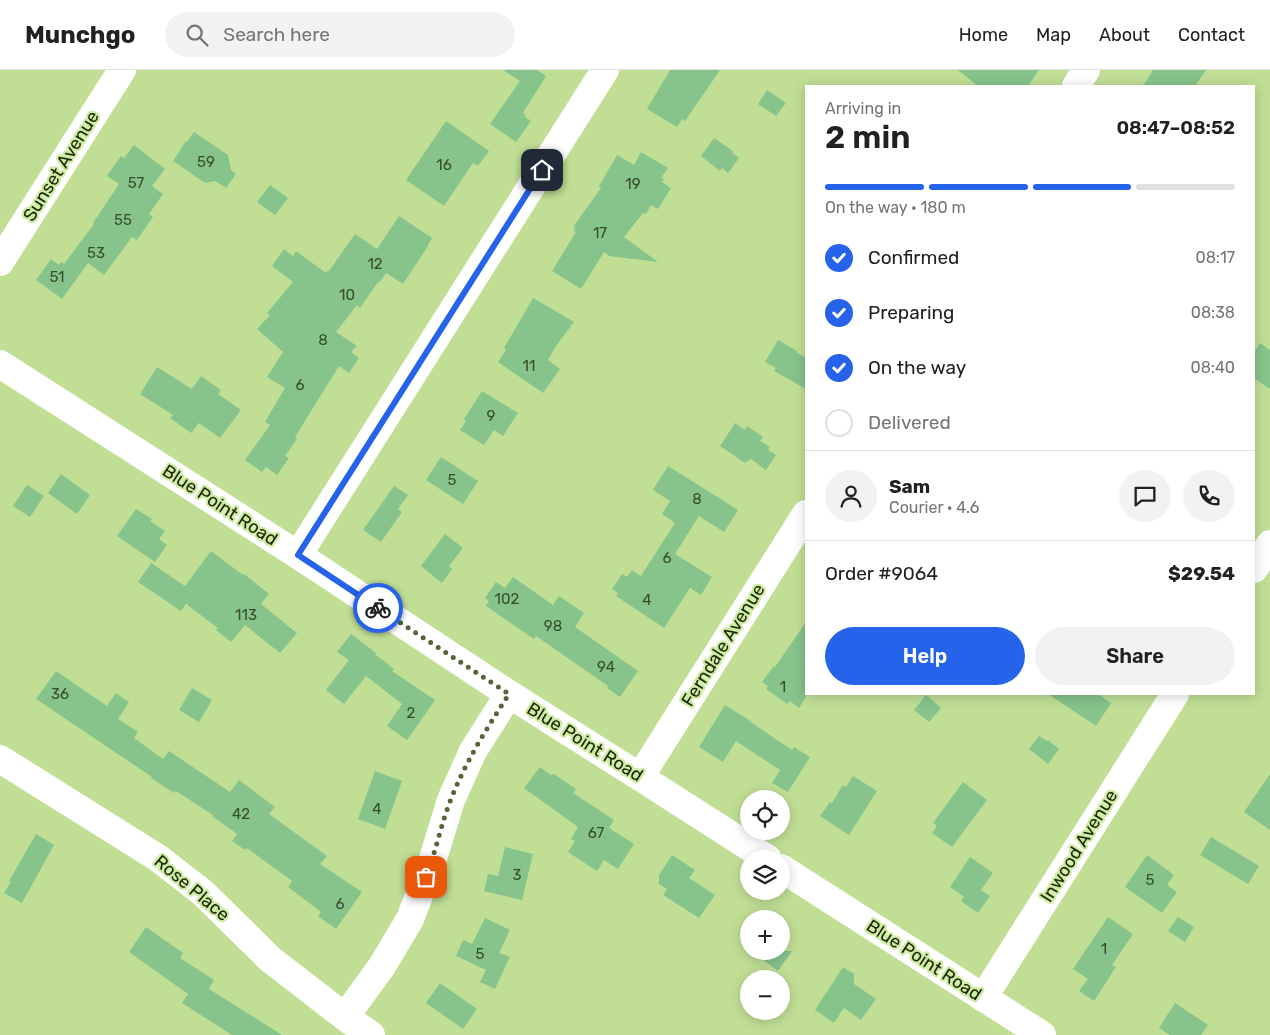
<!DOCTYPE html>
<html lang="en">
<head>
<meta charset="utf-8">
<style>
	body { margin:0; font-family:Rubik,sans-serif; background:#f2f2f2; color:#202124; height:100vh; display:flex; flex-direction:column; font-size:19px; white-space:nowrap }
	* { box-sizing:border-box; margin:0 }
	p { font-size:16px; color:#757577 }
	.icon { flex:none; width:28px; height:28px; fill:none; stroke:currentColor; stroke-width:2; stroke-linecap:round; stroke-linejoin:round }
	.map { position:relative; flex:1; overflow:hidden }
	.side { position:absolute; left:805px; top:15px; width:450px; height:610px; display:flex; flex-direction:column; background:#fff; border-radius:0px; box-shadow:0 2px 12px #0003 }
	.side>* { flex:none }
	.fabs { position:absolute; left:740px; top:720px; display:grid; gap:10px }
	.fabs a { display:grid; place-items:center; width:50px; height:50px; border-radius:50%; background:#fff; box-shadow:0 2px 12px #0003; font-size:25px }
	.pin { position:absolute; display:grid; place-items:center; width:42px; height:42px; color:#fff; margin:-21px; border-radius:10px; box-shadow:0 2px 8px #0006 }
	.courier { position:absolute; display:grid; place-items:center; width:50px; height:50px; margin:-25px; border:4px solid #2563eb; border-radius:50%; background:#fff; color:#222; box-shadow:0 1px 6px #0007 }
	.head em { font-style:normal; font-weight:600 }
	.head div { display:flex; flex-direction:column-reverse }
	.head { display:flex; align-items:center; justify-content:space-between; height:85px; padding:0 20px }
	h1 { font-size:32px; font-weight:600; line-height:38px }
	.bar { display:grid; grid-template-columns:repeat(4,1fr); gap:8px 5px; align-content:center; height:60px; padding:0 20px }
	.bar i { height:6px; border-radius:4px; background:#e0e0e0 }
	.bar .on { background:#2563eb }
	.bar p { grid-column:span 4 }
	.line { display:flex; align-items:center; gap:12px; padding:0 20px; border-top:1px solid #e0e0e0 }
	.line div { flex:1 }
	.round { display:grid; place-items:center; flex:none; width:52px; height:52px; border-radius:26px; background:#f2f2f2 }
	ol { padding:0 20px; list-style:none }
	li { display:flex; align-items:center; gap:15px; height:55px }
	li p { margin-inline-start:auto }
	li .icon { padding:5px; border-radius:50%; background:#2563eb; color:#fff; stroke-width:4 }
	li:last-child { color:#757577 }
	li i { width:28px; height:28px; border:2px solid #e0e0e0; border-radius:50% }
	.primary-button { display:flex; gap:10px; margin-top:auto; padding:10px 20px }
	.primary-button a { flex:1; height:58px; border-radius:30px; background:#2563eb; color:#fff; font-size:20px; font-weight:600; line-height:58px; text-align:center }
	.primary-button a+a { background:#f2f2f2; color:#202124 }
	header { display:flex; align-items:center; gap:30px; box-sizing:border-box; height:70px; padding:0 25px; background:#fff; border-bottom:1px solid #e0e0e0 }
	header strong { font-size:24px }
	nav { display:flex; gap:28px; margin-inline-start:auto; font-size:18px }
	.search { width:350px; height:45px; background:#f2f2f2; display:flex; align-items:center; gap:12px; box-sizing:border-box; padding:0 18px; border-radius:28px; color:#757577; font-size:19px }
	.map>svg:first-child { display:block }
</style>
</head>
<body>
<header>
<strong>Munchgo</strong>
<div class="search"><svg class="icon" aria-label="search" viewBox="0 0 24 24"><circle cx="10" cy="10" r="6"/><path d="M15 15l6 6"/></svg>Search here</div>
<nav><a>Home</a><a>Map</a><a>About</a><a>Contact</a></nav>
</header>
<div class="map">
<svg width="1270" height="965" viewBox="0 0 1270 965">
	<rect width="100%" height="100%" fill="#c0df95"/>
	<!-- building -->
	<path fill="#86c48c" d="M503,0H537L546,6L523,43L526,45L524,46L531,51L516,72L490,54L520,11Z
		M670,0H720L685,51L682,49L677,57L647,39Z
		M958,0H1039L1028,16H978Z
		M1153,0H1206L1195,16H1143Z
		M767,20L786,33L776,46L758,34Z
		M446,51L489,81L478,96L473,93L444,136L406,110Z
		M194,62L228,85L231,100L236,104L226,118L215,111L205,113L173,91L186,71L187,72Z
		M714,68L733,81L732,83L739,88L728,103L722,98L720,101L701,86Z
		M134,75L165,99L152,116L163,124L149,144L153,147L137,170L132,167L104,205L88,193L62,229L36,210L51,189L59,195L61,192L64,194L94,154L93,153L119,114L107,106L121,86L124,88Z
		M641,82L668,98L661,108L664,109L662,112L671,118L658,139L651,135L646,144L643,143L624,167L658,192L609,186L604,182L581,219L552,201L576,162L574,161L575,158L573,157L601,118L599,116L617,85L634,95Z
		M270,115L288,128L275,145L257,132Z
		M399,146L432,168L428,175V176L403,214L386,203L379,213L378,212L360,238L357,235L336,262L357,276L351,282L359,288L349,303L339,296L295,367L297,369L285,386L289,388L277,405L266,397L262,402L245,390L270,355L265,352L285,318L267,307L283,282L257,259L270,245L267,243L293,212L272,196L284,179L293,186L296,181L326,203L328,200L329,201L355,164L377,179Z
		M533,228L574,252L556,276L548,290L560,299L543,323L498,292L506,280L504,278Z
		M778,270L797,281L796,282L806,288V319L774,301L776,298L765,292Z
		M1260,273L1270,280V319L1254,308V283Z
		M157,297L192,319L201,306L221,320L218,324L241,340L220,368L199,353L191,363L170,348L173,345L140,324Z
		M482,321L518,343L503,366L494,360L484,375L460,360L466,351L464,349Z
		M735,353L745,360L747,356L763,367L760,371L770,377L768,380L776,385L766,400L751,389L745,393L720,376Z
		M441,387L478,411L463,434L426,410Z
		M668,396L738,440L724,462L699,446L675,484L712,507L701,525L690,518L664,558L616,526L618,523L612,519L622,504L627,507L632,500L641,506L675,453L662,444L670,431L653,420Z
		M61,404L90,425L77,444L48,423Z
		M27,415L44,426L30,447L13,436Z
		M394,416L408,425L398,439L402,442L381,472L363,460Z
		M136,439L152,449L150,451L165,461L159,469L167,475L155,492L117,466Z
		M445,464L463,478L449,496L452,499L442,513L421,496Z
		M211,481L243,505L244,504L269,524L261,534L297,563L280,583L245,555L231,572L216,560L218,558L186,534L181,541L138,512L151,493L185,516Z
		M513,507L553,535L559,526L584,543L575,557L638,601L620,627L607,618L608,616L536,566L534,569L486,536L489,531L485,528L496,512L505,518Z
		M806,552V627L799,638L790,631L787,634L766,619L768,616L762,612L774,596L775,597Z
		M351,564L376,583L375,584L394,599L392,601L435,630L407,670L387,656L402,634L366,606L344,634L326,620L349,590L337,582Z
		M56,601L107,636L116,623L129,632L118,649L138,662L134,668L163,689L169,681L230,722L239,710L275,737L269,744L327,786L320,794L362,822L336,859L318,846L321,842L288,817L292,811L247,778L245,780L232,771L237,764L212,746L213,745L176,721L174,723L151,708L152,707L36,629Z
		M192,618L212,630L199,652L179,640Z
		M1048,624H1098L1111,633L1096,656Z
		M926,625L941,638L929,652L914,640Z
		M725,635L749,650V651L792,680L794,677L810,687L788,722L772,713L780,700L736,671L723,692L699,677Z
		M1039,666L1047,671L1048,670L1059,679L1048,694L1029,679Z
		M540,697L551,705L554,704L576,719L573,723L614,750L609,758L634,774L618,799L604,790L597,801L568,782L575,771L571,769L578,757L524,718Z
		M375,701L402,711L385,759L358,749Z
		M1270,704V760L1244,742Z
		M853,706L877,721L849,765L820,746L830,732L832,733L843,715L846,717Z
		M963,712L987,730L952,777L932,763L937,756L933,753Z
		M36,764L54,775L22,833L4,823L11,812L9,811Z
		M1211,767L1259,796L1248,814L1200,785Z
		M505,777L533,784L522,830L484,821L488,804L498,806Z
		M672,785L695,800L689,808L715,825L699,848L663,825L667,819L659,814V805Z
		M1147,785L1174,805L1167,815L1177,822L1162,843L1125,817Z
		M970,787L993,803L981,820L990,826L978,843L961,831L964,827L950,817Z
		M1108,847L1133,864L1112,895L1116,897L1094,931L1079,921L1088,909L1073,899Z
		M1178,847L1194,857L1185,872L1168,861Z
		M485,848L510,860L499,883L510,887L495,919L480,912L486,900L456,886L463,870L472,874Z
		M146,857L183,883L180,888L214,910L209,919L282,965H232L182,933L188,924L129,882Z
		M751,881H792L778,901Z
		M843,897L854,904V914L876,929L861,950L844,938L834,953L815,940Z
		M440,913L477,939L463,959L426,933Z
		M1175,933L1208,955L1201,965H1170L1159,958Z"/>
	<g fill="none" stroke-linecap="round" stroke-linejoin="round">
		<!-- minor -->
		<path stroke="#fff" stroke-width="28" d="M1076,16L1086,0
			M0,192L122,0
			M0,294L298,485L509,624L640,707L768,789
			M298,485L605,0
			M1254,499L1270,474
			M0,689L158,788L203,823L270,889L345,947L371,965
			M640,707L806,444
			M781,798L1042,965
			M983,928L1175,624
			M345,947L382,896L410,849L432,792L451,730L473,681L509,624"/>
	</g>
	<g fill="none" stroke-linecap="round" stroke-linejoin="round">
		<!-- done -->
		<path stroke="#546639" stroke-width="5" stroke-dasharray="0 9" d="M378,538L509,624C487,658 466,691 451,729C441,754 436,781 426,807"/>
		<!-- route -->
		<path stroke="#2563eb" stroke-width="6" d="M378,538L298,485L542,100"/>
	</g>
	<g text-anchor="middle" stroke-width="4.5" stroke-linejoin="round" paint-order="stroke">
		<!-- number labels -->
		<g font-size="15" fill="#354d28">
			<text x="206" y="97">59</text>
			<text x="444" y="100">16</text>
			<text x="136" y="118">57</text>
			<text x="633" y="119">19</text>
			<text x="123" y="155">55</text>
			<text x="600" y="168">17</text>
			<text x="96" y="188">53</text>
			<text x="375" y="199">12</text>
			<text x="57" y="212">51</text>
			<text x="347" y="230">10</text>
			<text x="323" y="275">8</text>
			<text x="529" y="301">11</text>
			<text x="300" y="320">6</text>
			<text x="491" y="351">9</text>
			<text x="452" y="415">5</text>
			<text x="697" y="434">8</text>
			<text x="667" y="493">6</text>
			<text x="507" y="534">102</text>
			<text x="647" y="535">4</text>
			<text x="246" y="550">113</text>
			<text x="553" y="561">98</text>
			<text x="606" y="602">94</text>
			<text x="783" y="622">1</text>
			<text x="60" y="629">36</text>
			<text x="411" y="648">2</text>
			<text x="377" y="744">4</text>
			<text x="241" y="749">42</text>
			<text x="596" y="768">67</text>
			<text x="517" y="810">3</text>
			<text x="1150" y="815">5</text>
			<text x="340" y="839">6</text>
			<text x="1104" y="884">1</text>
			<text x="480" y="889">5</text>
		</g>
		<!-- street labels -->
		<g font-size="18" fill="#1a2507" stroke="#cdeca2">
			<text transform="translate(61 96) rotate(-58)" y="6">Sunset Avenue</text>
			<text transform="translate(220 435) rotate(33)" y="6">Blue Point Road</text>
			<text transform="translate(723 575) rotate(-58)" y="6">Ferndale Avenue</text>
			<text transform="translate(585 672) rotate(32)" y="6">Blue Point Road</text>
			<text transform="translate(1079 776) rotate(-58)" y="6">Inwood Avenue</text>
			<text transform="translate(192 818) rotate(40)" y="6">Rose Place</text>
			<text transform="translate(924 890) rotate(33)" y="6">Blue Point Road</text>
		</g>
	</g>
</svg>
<div class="fabs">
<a><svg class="icon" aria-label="locate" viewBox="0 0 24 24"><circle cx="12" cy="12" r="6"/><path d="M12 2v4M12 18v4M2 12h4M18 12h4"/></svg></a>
<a><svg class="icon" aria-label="layers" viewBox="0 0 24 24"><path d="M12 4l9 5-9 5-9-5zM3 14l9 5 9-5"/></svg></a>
<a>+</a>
<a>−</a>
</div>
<div class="pin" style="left:426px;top:807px;background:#ea580c"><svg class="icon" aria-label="bag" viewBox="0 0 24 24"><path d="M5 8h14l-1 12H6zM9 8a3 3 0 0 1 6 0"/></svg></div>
<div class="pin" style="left:542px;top:100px;background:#1f2937"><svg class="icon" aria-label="home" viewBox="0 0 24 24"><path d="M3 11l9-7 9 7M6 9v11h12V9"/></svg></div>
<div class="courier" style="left:378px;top:538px"><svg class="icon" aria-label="bike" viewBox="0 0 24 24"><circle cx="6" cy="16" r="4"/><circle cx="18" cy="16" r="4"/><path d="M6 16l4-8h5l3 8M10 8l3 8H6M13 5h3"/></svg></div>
<section class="side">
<div class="head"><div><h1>2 min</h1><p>Arriving in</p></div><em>08:47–08:52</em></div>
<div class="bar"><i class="on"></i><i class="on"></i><i class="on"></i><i></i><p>On the way · 180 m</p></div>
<ol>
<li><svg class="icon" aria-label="check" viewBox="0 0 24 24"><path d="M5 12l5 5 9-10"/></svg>Confirmed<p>08:17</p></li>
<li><svg class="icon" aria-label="check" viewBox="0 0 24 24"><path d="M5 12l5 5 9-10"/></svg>Preparing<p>08:38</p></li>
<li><svg class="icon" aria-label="check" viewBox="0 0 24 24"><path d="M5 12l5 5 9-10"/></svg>On the way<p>08:40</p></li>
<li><i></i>Delivered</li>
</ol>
<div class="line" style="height:90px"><a class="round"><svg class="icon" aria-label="person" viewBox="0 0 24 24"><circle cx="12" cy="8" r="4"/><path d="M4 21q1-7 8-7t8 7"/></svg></a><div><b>Sam</b><p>Courier · 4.6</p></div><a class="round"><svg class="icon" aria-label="chat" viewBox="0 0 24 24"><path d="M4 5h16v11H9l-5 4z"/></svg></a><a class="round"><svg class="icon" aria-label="phone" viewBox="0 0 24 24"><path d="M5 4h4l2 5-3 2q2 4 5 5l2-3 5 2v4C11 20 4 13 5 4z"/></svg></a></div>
<div class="line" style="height:65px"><div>Order #9064</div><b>$29.54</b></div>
<div class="primary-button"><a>Help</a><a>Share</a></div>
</section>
</div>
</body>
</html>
